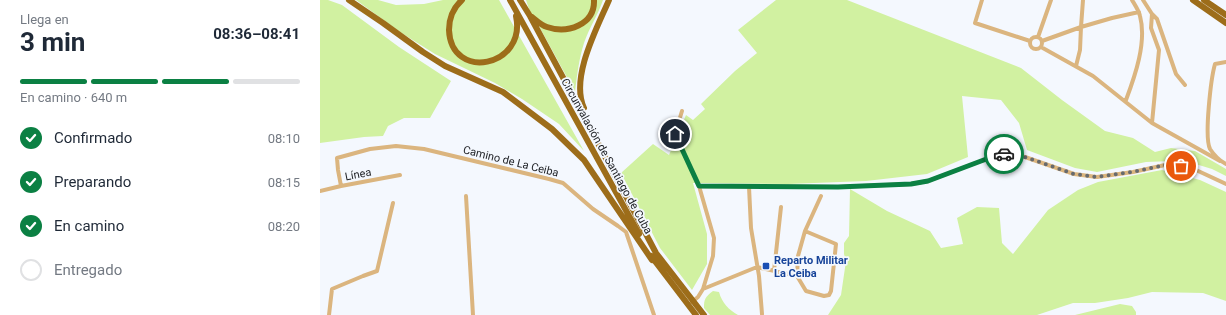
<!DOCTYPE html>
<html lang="es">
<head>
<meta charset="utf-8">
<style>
	body { margin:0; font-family:Roboto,sans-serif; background:#f2f2f3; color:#1f2937; height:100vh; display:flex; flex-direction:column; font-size:15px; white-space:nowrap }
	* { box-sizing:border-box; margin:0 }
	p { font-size:13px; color:#747a83 }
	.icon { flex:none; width:22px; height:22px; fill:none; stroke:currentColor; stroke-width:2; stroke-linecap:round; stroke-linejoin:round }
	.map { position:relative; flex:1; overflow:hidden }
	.details { display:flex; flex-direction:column; background:#fff; width:320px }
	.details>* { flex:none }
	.pin { position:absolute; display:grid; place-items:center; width:34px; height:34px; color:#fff; margin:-17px; border:2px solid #fff; border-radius:50%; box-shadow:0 1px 4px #0007 }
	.courier { position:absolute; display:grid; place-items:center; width:40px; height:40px; margin:-20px; border:3px solid #0b8043; border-radius:50%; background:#fff; color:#222; box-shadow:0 1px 5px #0007 }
	.head em { font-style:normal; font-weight:700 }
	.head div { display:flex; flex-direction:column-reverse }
	.head { display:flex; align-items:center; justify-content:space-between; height:68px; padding:0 20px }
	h1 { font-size:26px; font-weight:700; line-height:30px }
	.bar { display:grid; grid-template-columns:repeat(4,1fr); gap:6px 4px; align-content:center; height:48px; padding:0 20px }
	.bar i { height:5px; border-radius:3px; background:#e0e1e3 }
	.bar .active { background:#0b8043 }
	.bar p { grid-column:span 4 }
	ol { padding:0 20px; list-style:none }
	li { display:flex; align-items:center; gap:12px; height:44px }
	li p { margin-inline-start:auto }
	li .icon { padding:4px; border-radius:50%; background:#0b8043; color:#fff; stroke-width:4 }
	li:last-child { color:#747a83 }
	li i { width:22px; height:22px; border:2px solid #e0e1e3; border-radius:50% }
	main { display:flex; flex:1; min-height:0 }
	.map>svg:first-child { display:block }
</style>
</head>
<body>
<main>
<section class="details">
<div class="head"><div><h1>3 min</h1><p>Llega en</p></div><em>08:36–08:41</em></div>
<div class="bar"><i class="active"></i><i class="active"></i><i class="active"></i><i></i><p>En camino · 640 m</p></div>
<ol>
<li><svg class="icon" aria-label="check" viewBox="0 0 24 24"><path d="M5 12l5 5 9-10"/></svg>Confirmado<p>08:10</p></li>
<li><svg class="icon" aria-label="check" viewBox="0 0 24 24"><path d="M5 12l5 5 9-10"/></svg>Preparando<p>08:15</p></li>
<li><svg class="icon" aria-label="check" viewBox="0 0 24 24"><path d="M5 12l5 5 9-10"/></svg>En camino<p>08:20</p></li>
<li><i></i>Entregado</li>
</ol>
</section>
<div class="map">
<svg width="906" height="315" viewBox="0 0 906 315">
	<rect width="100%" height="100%" fill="#f4f8fe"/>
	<!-- green -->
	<path fill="#d1f1a1" d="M0,0H8L22,5L79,47L131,81L110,118H84L68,126L63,136L44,137L0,143Z
		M36,0H58L76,5L104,4L123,0H179L264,151L239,124L202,99L175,83L115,54L80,32Z
		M206,0H283C278,15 269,28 264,43C259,59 257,75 255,92L214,17L210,12Z
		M456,0H527L701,68L742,100L785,131L813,138L835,152L851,148L875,151L906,169V176L892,169L869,162L852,161L826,162L777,172L755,168L707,150L699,123L681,100L642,96L648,157L607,174L546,181L468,184L373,183L387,234V264L372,290L340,248L301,173L333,144L349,155L366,115L373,120L385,109L381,104L415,71L437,53L418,30Z
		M842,170L880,180L906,192V301L883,293L832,292L808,298L775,303H753L717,315H508L521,295L526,261L524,254V243L529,236L530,189L567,211L610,231L621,248L643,244L637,218L657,207L679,208L682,243L693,254L728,210L758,190L778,182Z
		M393,291L399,292C402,303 409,310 418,315H390L384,308C384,299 385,297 393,291Z
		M800,304L812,306L816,312V315H755Z"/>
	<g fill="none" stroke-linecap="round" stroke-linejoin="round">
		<!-- minor -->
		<path stroke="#dbb57f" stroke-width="4" d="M662,0L655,23L710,41
			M763,0L761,27L792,18L819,12
			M823,0L832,14L837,19L856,74L865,85
			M832,14L831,28L839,50L832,123
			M710 43a6 6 0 1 1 12 0a6 6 0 1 1-12 0Z
			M718,37L731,0
			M722,41L761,27L760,50L756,66
			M721,47L773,76L832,123L900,161
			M906,62L895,64C891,78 884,137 890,149C894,155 900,161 906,164
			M806,100C815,76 827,42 820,16C819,11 815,5 812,0
			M362,111L355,134L379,186L394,238L393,256L383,289L378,297L372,302
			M21,186L18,170L17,158L50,149L76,146L104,149L229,179L243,183L273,209L298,226L306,232L334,315
			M379,186L518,187L591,184L608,181L677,155L687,154L705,157L754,174L777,177L813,172L845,165L861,166L876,170L906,184
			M429,187L431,228L439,276L442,314
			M0,191L21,186L80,175
			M146,196L153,315
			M485,231L516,244L511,291L509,295L504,296L486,291L477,276L478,256L485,231L501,196
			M454,271L461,207
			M383,289L437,267L477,276
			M9,315L12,289L43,276L57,271L73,203"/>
		<!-- highway -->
		<path stroke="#9d6d1a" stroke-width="6" d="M29,0L63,23L103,52L125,66L183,92L232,129L264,160L332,260
			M142,0C133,8 129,18 129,30C131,82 207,67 196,16
			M190,0L319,234
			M200,0L210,16L261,111L336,253L384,315
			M873,0L906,23
			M884,0L906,15
			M212,17C217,21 221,25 227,27C247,34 275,25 274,0
			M264,108C250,78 277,28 289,0
			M331,256L376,315"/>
	</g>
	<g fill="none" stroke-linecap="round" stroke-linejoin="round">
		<!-- done -->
		<path stroke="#676a6e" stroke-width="4" stroke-dasharray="0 7.2" d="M684,154L705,157L754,174L777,177L812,172L845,165L861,166"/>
		<!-- route -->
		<path stroke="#0b8043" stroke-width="5" d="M355,134L379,186L518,187L591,184L608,181L677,155L684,154"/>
	</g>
	<!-- markers -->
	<rect fill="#1a4fb4" stroke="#f4f8fe" stroke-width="1.5" x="442" y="262" width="8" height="8" rx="2"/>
	<g text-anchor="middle" stroke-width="3.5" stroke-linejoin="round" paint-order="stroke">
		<!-- street labels -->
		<g font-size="11" fill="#1b1d21" stroke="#f4f8fe">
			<text transform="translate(287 156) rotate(61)" y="4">Circunvalación de Santiago de Cuba</text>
			<text transform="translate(191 161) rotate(14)" y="4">Camino de La Ceiba</text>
			<text transform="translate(38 174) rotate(-11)" y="4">Línea</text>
		</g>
		<!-- transit labels -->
		<g font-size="11" font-weight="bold" fill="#164399" stroke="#f4f8fe" text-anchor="start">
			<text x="454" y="264">Reparto Militar<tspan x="454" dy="13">La Ceiba</tspan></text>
		</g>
	</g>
</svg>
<div class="pin" style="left:861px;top:166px;background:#ea580c"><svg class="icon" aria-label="bag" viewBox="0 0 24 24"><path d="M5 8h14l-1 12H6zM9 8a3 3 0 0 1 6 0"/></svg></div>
<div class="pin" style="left:355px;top:134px;background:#1f2937"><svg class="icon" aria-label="home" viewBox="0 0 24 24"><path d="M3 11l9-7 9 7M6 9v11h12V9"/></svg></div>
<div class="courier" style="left:684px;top:154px"><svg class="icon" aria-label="car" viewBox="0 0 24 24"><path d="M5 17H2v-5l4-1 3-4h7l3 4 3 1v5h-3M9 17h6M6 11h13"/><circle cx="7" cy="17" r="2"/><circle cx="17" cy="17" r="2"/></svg></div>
</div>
</main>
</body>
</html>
